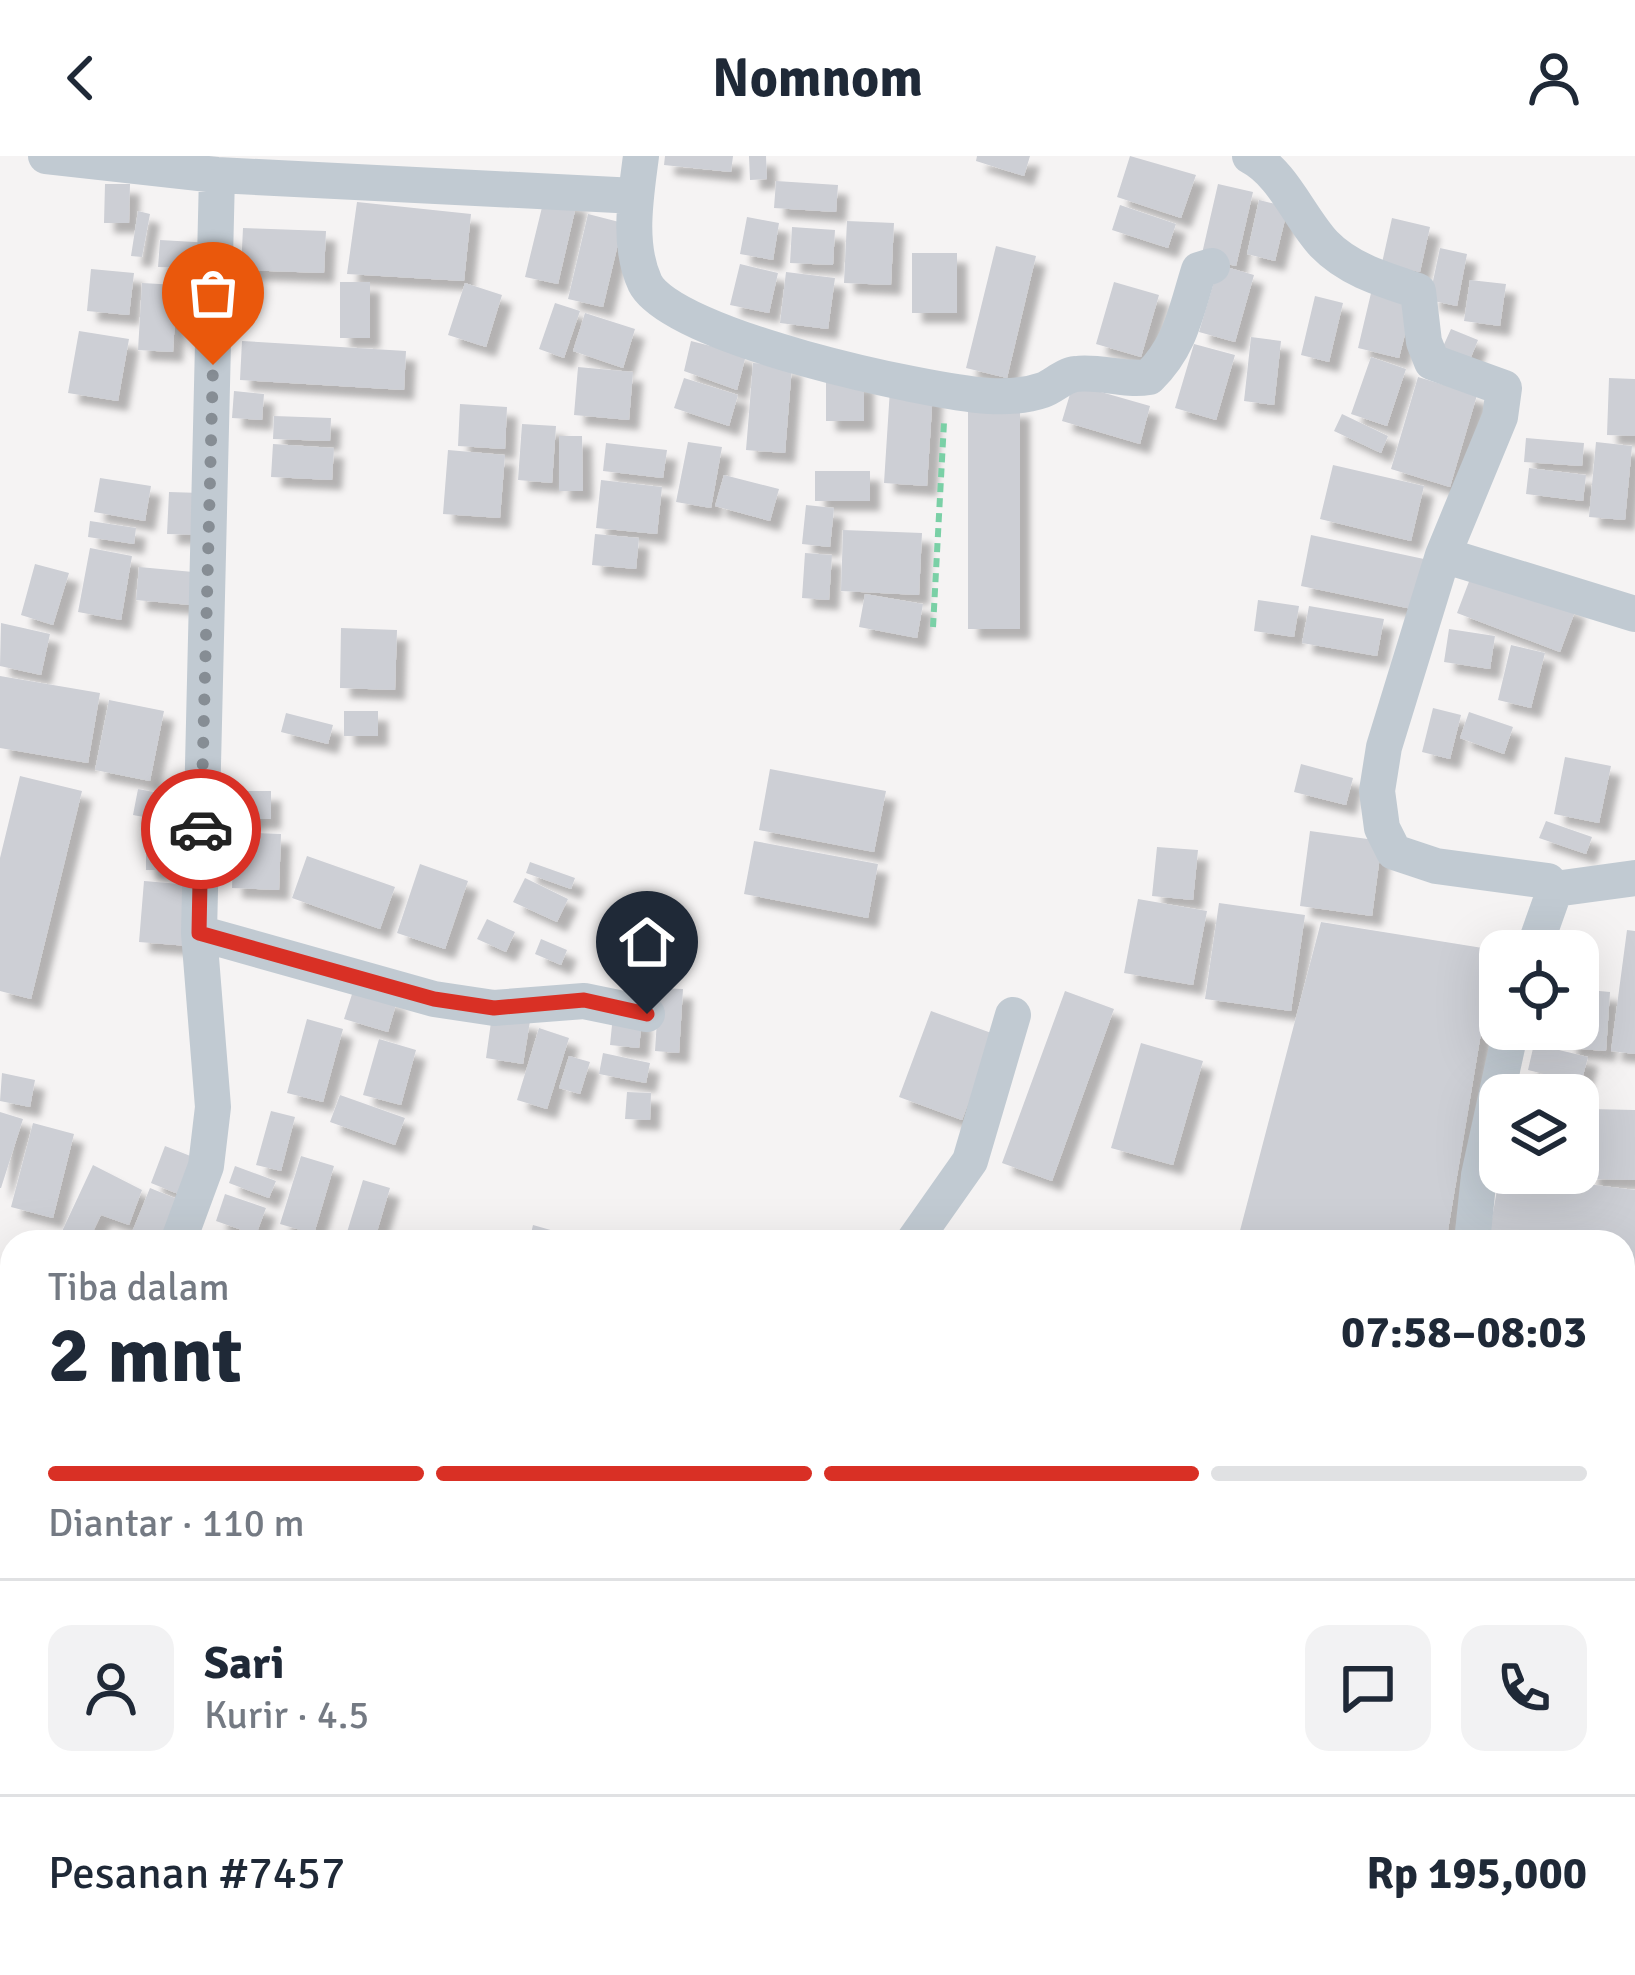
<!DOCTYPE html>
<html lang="id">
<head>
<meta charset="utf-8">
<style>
	body { margin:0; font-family:Signika,sans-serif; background:#f2f2f3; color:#1f2937; height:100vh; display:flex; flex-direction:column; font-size:45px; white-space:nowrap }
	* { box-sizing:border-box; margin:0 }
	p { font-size:39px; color:#747a83 }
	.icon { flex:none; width:66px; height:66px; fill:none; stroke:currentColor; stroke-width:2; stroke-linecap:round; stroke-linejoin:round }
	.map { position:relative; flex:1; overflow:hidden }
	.drawer { position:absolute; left:0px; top:1074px; width:1635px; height:747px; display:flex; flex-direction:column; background:#fff; border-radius:36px 36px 0 0; box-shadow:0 12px 48px #0002 }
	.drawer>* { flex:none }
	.controls { position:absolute; left:1479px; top:774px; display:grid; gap:24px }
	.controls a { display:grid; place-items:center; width:120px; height:120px; border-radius:24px; background:#fff; box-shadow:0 12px 48px #0002; font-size:60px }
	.pin { position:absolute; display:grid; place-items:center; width:102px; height:102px; color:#fff; margin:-123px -51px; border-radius:50% 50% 50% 0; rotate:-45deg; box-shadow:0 0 12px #0007 }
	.pin .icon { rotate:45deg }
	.courier { position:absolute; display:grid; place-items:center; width:120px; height:120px; margin:-60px; border:9px solid #d93025; border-radius:50%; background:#fff; color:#222; box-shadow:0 3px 15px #0007 }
	.headline em { font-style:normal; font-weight:800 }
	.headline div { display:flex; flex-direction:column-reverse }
	.headline { display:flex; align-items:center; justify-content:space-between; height:204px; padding:0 48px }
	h1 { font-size:78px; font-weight:800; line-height:90px }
	.bar { display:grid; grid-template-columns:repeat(4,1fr); gap:18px 12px; align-content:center; height:144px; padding:0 48px }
	.bar i { height:15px; border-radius:9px; background:#e0e1e3 }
	.bar .selected { background:#d93025 }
	.bar p { grid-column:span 4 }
	.line { display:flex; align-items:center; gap:30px; padding:0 48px; border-top:3px solid #e0e1e3 }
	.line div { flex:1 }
	.round { display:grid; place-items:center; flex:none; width:126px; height:126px; border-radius:24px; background:#f2f2f3 }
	header { display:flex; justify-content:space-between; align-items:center; height:156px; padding:0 48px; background:#fff; font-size:54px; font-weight:800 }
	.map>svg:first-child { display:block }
</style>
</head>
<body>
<header><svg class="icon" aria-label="back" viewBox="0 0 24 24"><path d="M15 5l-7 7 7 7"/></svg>Nomnom<svg class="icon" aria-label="person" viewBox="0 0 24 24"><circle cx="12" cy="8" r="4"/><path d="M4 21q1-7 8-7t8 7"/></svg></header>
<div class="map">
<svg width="1635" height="1819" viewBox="0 0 1635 1819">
	<defs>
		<filter id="shadow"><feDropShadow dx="10" dy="10" stdDeviation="3" flood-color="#0004"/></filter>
	</defs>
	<rect width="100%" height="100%" fill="#f5f3f3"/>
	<!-- water -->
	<path fill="#90daee" d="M0,1369L12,1370V1529L0,1527Z
		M1623,1625L1635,1627V1788L1623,1786Z"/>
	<!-- building -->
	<path fill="#cdcfd5" filter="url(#shadow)" d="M665,0H733L731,16L664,9Z
		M749,0H766L767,23L750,24Z
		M977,0H1030L1024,20L976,5Z
		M1130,0L1196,19L1181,62L1117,41Z
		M776,25L838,29L836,56L774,52Z
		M105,28H130L129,67H104Z
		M1218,28L1253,36L1236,110L1201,102Z
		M545,39L577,46L558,128L525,121Z
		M1259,44L1288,51L1275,105L1247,98Z
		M357,46L471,58L464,125L347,118Z
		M1120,49L1176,68L1168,92L1112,74Z
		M138,55L150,58L142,101L131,100Z
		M588,58L623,67L603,151L568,143Z
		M747,61L779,67L773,104L740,98Z
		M1392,62L1430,71L1420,116L1382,107Z
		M847,65L894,67L891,129L844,127Z
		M792,71L835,74L833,109L790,107Z
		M243,72L326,75L324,117L241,114Z
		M160,84L212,87L210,113L158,111Z
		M996,90L1036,100L1007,222L966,212Z
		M1440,92L1467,98L1457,150L1429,144Z
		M912,97H957V157H912Z
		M740,108L778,117L769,157L730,149Z
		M1219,109L1254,119L1235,186L1199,176Z
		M91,113L134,117L129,159L87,155Z
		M786,116L835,122L828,173L780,167Z
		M1470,124L1506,128L1500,170L1464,165Z
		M340,126H370V182H340Z
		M1114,126L1159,139L1141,201L1096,188Z
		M142,127L177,129L173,196L138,194Z
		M465,127L502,139L486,191L448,179Z
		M1372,133L1414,143L1399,202L1358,192Z
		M1315,140L1343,147L1329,206L1301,199Z
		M555,147L580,155L564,202L539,193Z
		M585,157L635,173L623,212L573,195Z
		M1451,173L1478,184L1469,206L1441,195Z
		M79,175L129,183L118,245L68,237Z
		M1251,181L1281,185L1274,249L1244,245Z
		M242,185L406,195L404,234L240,224Z
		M691,185L746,199L737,234L684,215Z
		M1194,188L1235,199L1216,264L1175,252Z
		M1371,201L1406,213L1387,270L1351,258Z
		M753,207L792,210L785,297L746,294Z
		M578,211L633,216L629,264L574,259Z
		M1418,221L1477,239L1450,331L1391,313Z
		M684,222L738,239L729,270L674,252Z
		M1609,222L1635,223V280L1607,279Z
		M826,224H864V265H826Z
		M1073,228L1150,250L1140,288L1062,265Z
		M890,233L933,235L927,330L884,327Z
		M234,235L264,238L262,264L232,262Z
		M460,248L507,251L505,293L458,290Z
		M968,252H1020V473H968Z
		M1342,258L1388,280L1381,297L1334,275Z
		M274,260L331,262L330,285L273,283Z
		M522,268L556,270L552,327L518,324Z
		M559,280H582L583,335H559Z
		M1526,282L1584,287L1582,310L1524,306Z
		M688,286L722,291L711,352L676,346Z
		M1596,286L1632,290L1625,364L1589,361Z
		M606,287L667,294L663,322L603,315Z
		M273,288L334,292L332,324L271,321Z
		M448,294L505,299L500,362L443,358Z
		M1333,309L1424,330L1411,385L1320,363Z
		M1529,312L1586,319L1583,345L1526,338Z
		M815,315H870V345H815Z
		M724,319L779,333L770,365L715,350Z
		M100,322L151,330L145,365L94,356Z
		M601,324L662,331L657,378L596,372Z
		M169,336L201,337L199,379L167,378Z
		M806,349L834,352L830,391L802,388Z
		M90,365L136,372L134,388L88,381Z
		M843,374L922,377L919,439L841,435Z
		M595,378L639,382L636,413L592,409Z
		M1311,379L1424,403L1412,453L1301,430Z
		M90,392L132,400L121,464L78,456Z
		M805,397L832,399L829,444L802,442Z
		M35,408L69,417L53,469L21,459Z
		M139,411L204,417L201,450L136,444Z
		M1473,415L1576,453L1560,496L1457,457Z
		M865,438L923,448L917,482L859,471Z
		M1258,444L1299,450L1294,481L1254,475Z
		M1309,450L1384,463L1377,500L1302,487Z
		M1,467L50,478L41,519L0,510Z
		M341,472L397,474L395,534L340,532Z
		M1449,473L1495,480L1490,513L1444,506Z
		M1511,489L1545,497L1531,552L1498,544Z
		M0,520L100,537L88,607L0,592Z
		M109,544L164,555L150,625L95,614Z
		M1433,552L1461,559L1450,603L1422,596Z
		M344,555H378V580H344Z
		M1469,556L1513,571L1504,598L1460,582Z
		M286,557L333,569L328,588L281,576Z
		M1565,601L1611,610L1599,667L1554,658Z
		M1301,608L1353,622L1346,649L1294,636Z
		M770,613L886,635L874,696L759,674Z
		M20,620L82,635L31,843L0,835V702Z
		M138,633L186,642L181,668L133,659Z
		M232,635H271V663H232Z
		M1546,665L1592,681L1586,698L1539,682Z
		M1310,675L1382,685L1372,760L1300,750Z
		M234,676L281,678L279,734L232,732Z
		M146,682H193V714H146Z
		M754,685L878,708L868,762L744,738Z
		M1157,691L1198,694L1193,744L1152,740Z
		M307,700L395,731L380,773L292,742Z
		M530,706L575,722L571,733L526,717Z
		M420,708L468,725L445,793L397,777Z
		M525,722L568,743L557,766L513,746Z
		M144,725L193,729L188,790L139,786Z
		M1138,743L1207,755L1193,829L1124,817Z
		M1219,747L1305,759L1291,855L1205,843Z
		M487,763L515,776L506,796L477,783Z
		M1321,766L1495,794L1446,1086H1237Z
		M624,771L665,777L660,807L620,802Z
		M1627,774L1635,775V898L1611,895Z
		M541,783L567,794L561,809L535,798Z
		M354,832L397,845L388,876L344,863Z
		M659,832L683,833L679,897L655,895Z
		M1578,833L1610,836L1606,895L1567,892L1568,873H1578Z
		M1065,835L1114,853L1052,1025L1002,1007Z
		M931,855L994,878L962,964L899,941Z
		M492,859L530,865L523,908L486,902Z
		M613,859L642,863L639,892L610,889Z
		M307,863L343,873L323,946L287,937Z
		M539,872L569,882L547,953L517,944Z
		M379,883L416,894L401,949L363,939Z
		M1141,887L1203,905L1173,1009L1111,992Z
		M1534,888L1588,901L1581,927L1528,914Z
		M603,897L650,907L646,927L599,918Z
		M569,900L590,906L580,938L559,932Z
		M2,917L35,924L30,951L0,945Z
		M627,936L651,937L650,964L625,963Z
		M340,939L405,962L395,989L330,966Z
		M1590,953L1635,954V1024L1588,1023Z
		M271,955L295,961L281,1015L256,1009Z
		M0,956L23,963L1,1032H0Z
		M33,967L74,978L53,1062L11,1051Z
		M165,990L198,1003L183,1040L151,1027Z
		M301,1000L334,1010L314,1078L280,1068Z
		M93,1009L142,1034L129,1069L101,1059L88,1086H57Z
		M235,1010L276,1025L269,1042L229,1027Z
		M1500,1017L1635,1034V1109L1623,1108V1086L1488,1085Z
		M363,1024L390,1032L374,1086H344Z
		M150,1032L187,1047L172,1086H128Z
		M225,1038L266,1052L256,1079L216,1065Z
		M533,1069L589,1085V1086H529Z
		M1623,1294L1635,1295V1386L1623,1384Z"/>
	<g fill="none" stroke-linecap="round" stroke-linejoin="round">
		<!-- path -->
		<path stroke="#7ad0a6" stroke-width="6" stroke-dasharray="9 6" stroke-linecap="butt" d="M933,471L944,266"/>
		<!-- minor -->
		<path stroke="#c1cad2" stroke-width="36" d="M46,0L217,19L636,40
			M641,0C636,40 627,88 645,127C671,181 927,236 989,240C1007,241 1026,240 1043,234C1054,230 1064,219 1076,218C1100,215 1124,225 1149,221C1181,190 1186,155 1199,114L1212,110
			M1250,0C1283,17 1299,61 1324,88C1349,114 1385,124 1418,135L1424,186L1432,206L1504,232L1500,261L1443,399L1384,591L1377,635L1382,672L1394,696L1436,710L1548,725L1555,733L1533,795
			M1443,399L1635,458
			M1555,733L1635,722
			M199,777L434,843L494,852L584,845L647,858
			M178,1086L206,1010L213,951L199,777L217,19
			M913,1086L970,1005L1013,859
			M1472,1086L1479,1019L1511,873
			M0,1267L12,1269
			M1623,1521L1635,1523
			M0,1558L12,1560
			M1485,1809L1546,1819
			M291,1819L295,1809"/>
		<!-- major -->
		<path stroke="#b3c2d1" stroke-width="45" d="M0,1336L12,1338
			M1623,1583L1635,1585"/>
	</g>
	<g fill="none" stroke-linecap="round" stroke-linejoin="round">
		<!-- done -->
		<path stroke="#868d94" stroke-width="12" stroke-dasharray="0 21.6" d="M201,673L213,209"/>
		<!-- route -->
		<path stroke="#d93025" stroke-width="15" d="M201,673L199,777L434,843L494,852L584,844L647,858"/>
	</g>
</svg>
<div class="controls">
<a><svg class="icon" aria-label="locate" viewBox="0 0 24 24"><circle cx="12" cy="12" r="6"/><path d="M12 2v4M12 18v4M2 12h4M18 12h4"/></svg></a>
<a><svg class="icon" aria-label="layers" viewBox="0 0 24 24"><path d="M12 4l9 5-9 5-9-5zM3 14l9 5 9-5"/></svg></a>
</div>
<div class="pin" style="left:213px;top:209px;background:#ea580c"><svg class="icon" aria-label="bag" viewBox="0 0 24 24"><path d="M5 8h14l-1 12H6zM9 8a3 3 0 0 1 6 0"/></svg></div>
<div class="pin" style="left:647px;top:858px;background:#1f2937"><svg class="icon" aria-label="home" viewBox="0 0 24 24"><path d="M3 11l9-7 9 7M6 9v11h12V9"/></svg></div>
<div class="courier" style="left:201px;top:673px"><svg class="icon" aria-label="car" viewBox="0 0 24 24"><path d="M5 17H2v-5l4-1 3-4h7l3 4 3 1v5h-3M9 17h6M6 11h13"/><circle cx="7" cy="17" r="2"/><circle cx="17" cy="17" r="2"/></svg></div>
<section class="drawer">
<div class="headline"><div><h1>2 mnt</h1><p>Tiba dalam</p></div><em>07:58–08:03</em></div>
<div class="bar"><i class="selected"></i><i class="selected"></i><i class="selected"></i><i></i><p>Diantar · 110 m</p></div>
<div class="line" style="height:216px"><a class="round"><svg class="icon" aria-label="person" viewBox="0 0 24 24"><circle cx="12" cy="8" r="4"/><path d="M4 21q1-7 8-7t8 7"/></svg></a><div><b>Sari</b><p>Kurir · 4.5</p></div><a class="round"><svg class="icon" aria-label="chat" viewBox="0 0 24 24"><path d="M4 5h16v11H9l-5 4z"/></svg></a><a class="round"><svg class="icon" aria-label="phone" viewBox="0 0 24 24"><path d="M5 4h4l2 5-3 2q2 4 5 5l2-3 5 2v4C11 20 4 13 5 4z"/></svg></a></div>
<div class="line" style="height:156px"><div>Pesanan #7457</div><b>Rp 195,000</b></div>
</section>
</div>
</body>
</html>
